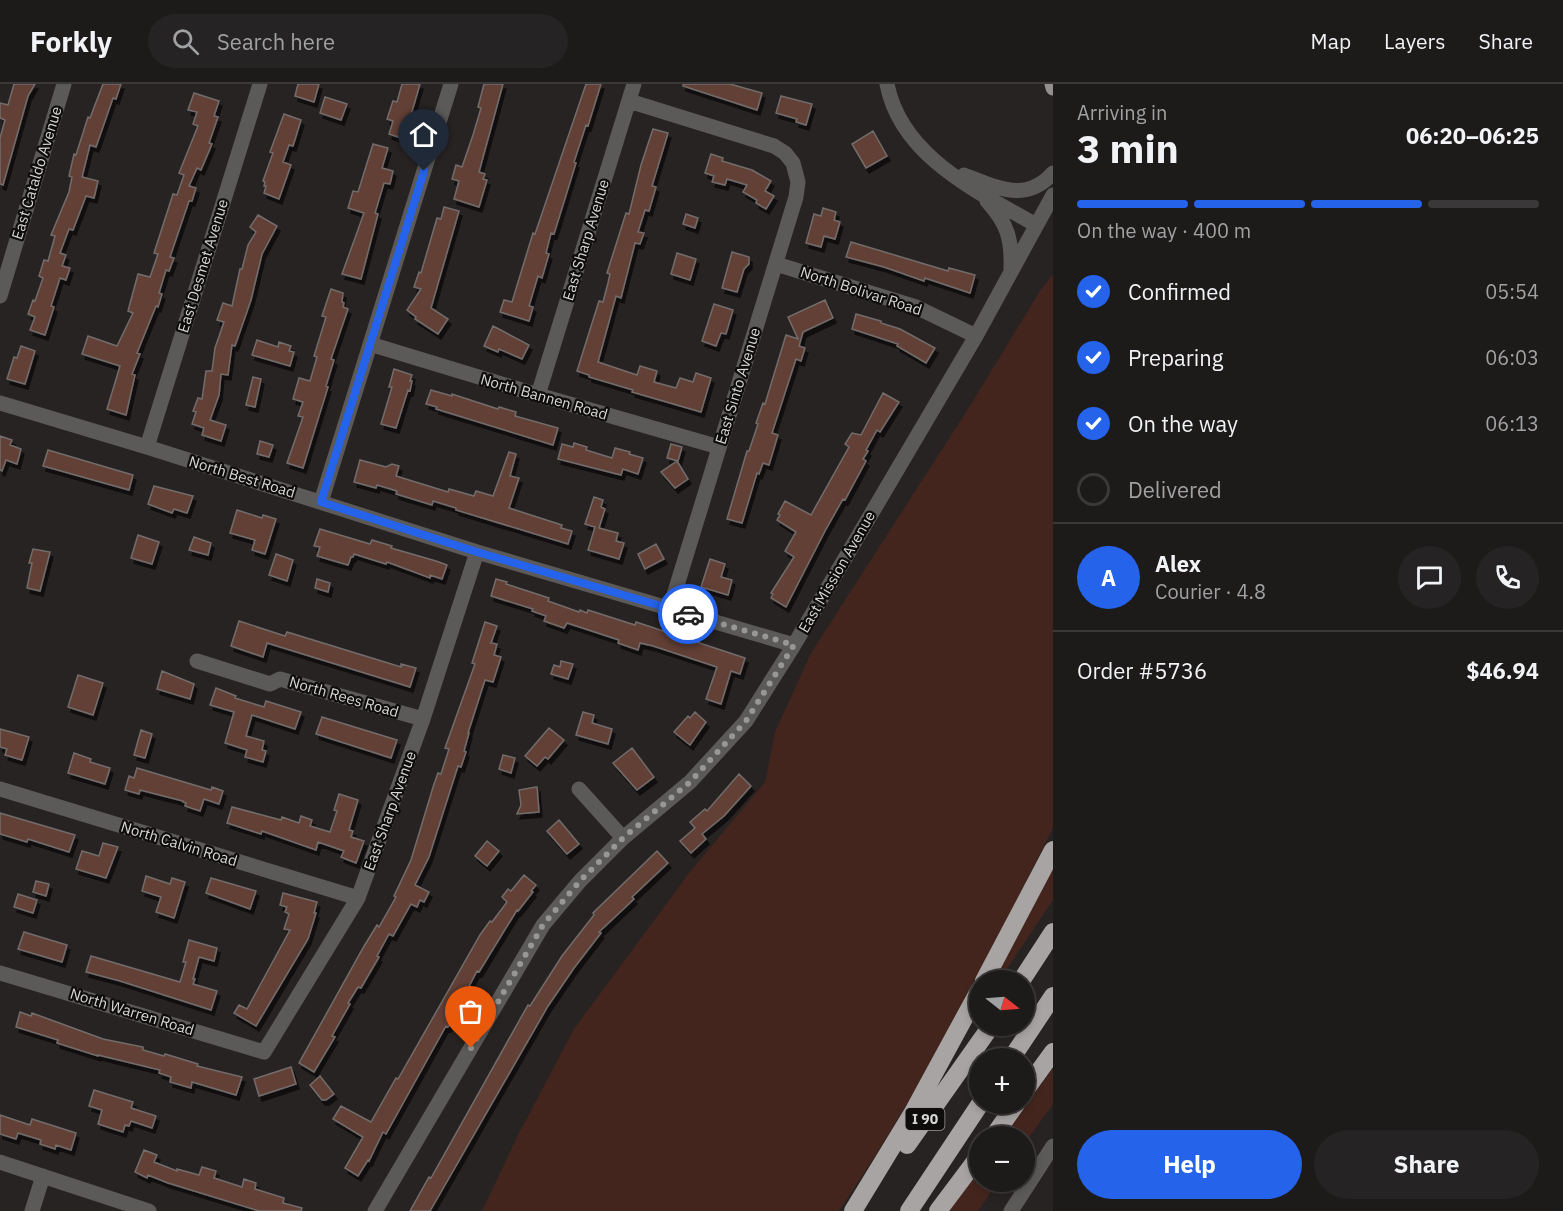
<!DOCTYPE html>
<html lang="en">
<head>
<meta charset="utf-8">
<style>
	body { margin:0; font-family:"IBM Plex Sans",sans-serif; background:#252323; color:#f1f3f6; height:100vh; display:flex; flex-direction:column; font-size:22px; white-space:nowrap }
	* { box-sizing:border-box; margin:0 }
	p { font-size:20px; color:#a0a1a2 }
	.icon { flex:none; width:33px; height:33px; fill:none; stroke:currentColor; stroke-width:2; stroke-linecap:round; stroke-linejoin:round }
	.map { position:relative; flex:1; overflow:hidden }
	.details { display:flex; flex-direction:column; background:#1d1a1a; width:510px }
	.details>* { flex:none }
	.needle { width:39px; rotate:107deg }
	.buttons { position:absolute; left:969px; top:886px; display:grid; gap:12px }
	.buttons a { display:grid; place-items:center; width:66px; height:66px; border-radius:50%; background:#1d1a1a; box-shadow:0 3px 9px #0003,0 0 0 2px #3b3839; font-size:30px }
	.pin { position:absolute; display:grid; place-items:center; width:51px; height:51px; color:#fff; margin:-62px -26px; border-radius:50% 50% 50% 0; rotate:-45deg; box-shadow:0 0 6px #0007 }
	.pin .icon { rotate:45deg }
	.courier { position:absolute; display:grid; place-items:center; width:60px; height:60px; margin:-30px; border:4px solid #2563eb; border-radius:50%; background:#fff; color:#222; box-shadow:0 2px 8px #0007 }
	.head em { font-style:normal; font-weight:800 }
	.head div { display:flex; flex-direction:column-reverse }
	.head { display:flex; align-items:center; justify-content:space-between; height:102px; padding:0 24px }
	h1 { font-size:39px; font-weight:800; line-height:45px }
	.bar { display:grid; grid-template-columns:repeat(4,1fr); gap:9px 6px; align-content:center; height:72px; padding:0 24px }
	.bar i { height:8px; border-radius:4px; background:#3b3839 }
	.bar .on { background:#2563eb }
	.bar p { grid-column:span 4 }
	.line { display:flex; align-items:center; gap:15px; padding:0 24px; border-top:2px solid #3b3839 }
	.line div { flex:1 }
	.round { display:grid; place-items:center; flex:none; width:63px; height:63px; border-radius:32px; background:#252323 }
	ol { padding:0 24px; list-style:none }
	li { display:flex; align-items:center; gap:18px; height:66px }
	li p { margin-inline-start:auto }
	li .icon { padding:6px; border-radius:50%; background:#2563eb; color:#fff; stroke-width:4 }
	li:last-child { color:#a0a1a2 }
	li i { width:33px; height:33px; border:3px solid #3b3839; border-radius:50% }
	.primary-button { display:flex; gap:12px; margin-top:auto; padding:12px 24px }
	.primary-button a { flex:1; height:69px; border-radius:36px; background:#2563eb; color:#fff; font-size:24px; font-weight:800; line-height:69px; text-align:center }
	.primary-button a+a { background:#252323; color:#f1f3f6 }
	header { display:flex; align-items:center; gap:36px; box-sizing:border-box; height:84px; padding:0 30px; background:#1d1a1a; border-bottom:2px solid #3b3839 }
	header strong { font-size:28px }
	nav { display:flex; gap:33px; margin-inline-start:auto; font-size:21px }
	.search { width:420px; height:54px; background:#252323; display:flex; align-items:center; gap:15px; box-sizing:border-box; padding:0 21px; border-radius:33px; color:#a0a1a2; font-size:22px }
	main { display:flex; flex:1; min-height:0 }
	.map>svg:first-child { display:block }
</style>
</head>
<body>
<header>
<strong>Forkly</strong>
<div class="search"><svg class="icon" aria-label="search" viewBox="0 0 24 24"><circle cx="10" cy="10" r="6"/><path d="M15 15l6 6"/></svg>Search here</div>
<nav><a>Map</a><a>Layers</a><a>Share</a></nav>
</header>
<main>
<div class="map">
<svg width="1053" height="1127" viewBox="0 0 1053 1127">
	<defs>
		<filter id="shadow"><feDropShadow dx="3" dy="5" stdDeviation="0" flood-color="#0009"/></filter>
	</defs>
	<rect width="100%" height="100%" fill="#272322"/>
	<!-- green -->
	<path fill="#43251d" d="M1053,190V744L1003,843L913,1010L875,1072L839,1127H482L517,1053L574,945L689,789L765,698L775,648L811,569L968,325L1040,207Z
		M1053,776V816L999,897H990Z
		M1053,984V1020L1025,1059L1024,1053H1003Z
		M979,1085L980,1098H998L978,1127H949Z"/>
	<!-- building -->
	<path fill="#633f35" stroke="#726d6c" stroke-width="1.5" filter="url(#shadow)" d="M14,0H35L28,12L3,101L0,100V54L5,36L0,34V19L8,21Z
		M103,0H121L116,15L113,14L96,63L90,61L82,93L98,97L94,114L86,112L73,146L69,145L60,169L66,171L62,182L70,184L66,196L60,194L51,222L54,223L45,251L30,246L35,233L28,230L33,216L35,217L43,194L39,192L44,176L48,177L55,152L51,151L69,108L72,93L69,92L74,70L76,71L88,33L90,34Z
		M298,0H319L314,18L295,12Z
		M402,0H420L404,55L389,50L393,37L387,35L393,17L397,18Z
		M484,0H503L479,88L485,90L483,95L487,96L479,123L454,115L459,97L452,95L456,81L462,83L473,51L481,24L478,23Z
		M586,0H601L588,42L586,41L574,78L576,79L554,150L551,149L546,169L549,170L542,194L538,192L529,222L533,223L529,237L500,228L504,216L512,218L533,149L535,150Z
		M683,0H730L762,9L757,26L683,2Z
		M194,9L219,17L214,32L218,33L209,59L212,60L201,86L197,84L189,102L196,104L192,117H189L170,173L174,174L169,187L166,186L159,209L162,210L158,223L156,222L137,269L140,270L132,290L135,291L126,331L107,325L120,282L82,270L88,252L117,262L133,229L128,227L138,190L150,193L158,170L154,169L173,110L177,111L184,91L179,89L198,42L193,40L197,28L188,26Z
		M781,12L812,20L806,41L796,38L797,35L776,29Z
		M325,13L347,20L341,36L320,29Z
		M284,30L301,36L293,62L289,61L283,78L291,81L279,115L264,109L266,102H264L265,98L263,97L273,69L270,68Z
		M653,45L668,49L652,102L656,103L649,127L645,126L638,148L644,149L640,160L635,159L621,214L616,212L598,278L637,291L640,282L657,287L654,298L676,304L680,294L693,298L696,289L711,294L701,328L632,308L633,306L589,293V291L577,287L599,217L603,218L608,199L610,190L607,189L626,129L629,130L641,81Z
		M873,47L887,72L866,84L852,60Z
		M373,60L388,64L382,84L393,87L390,100L384,99L375,129L378,130L361,195L342,190L364,129L348,124L353,107L358,108Z
		M711,70L723,74L722,77L752,86L771,97L765,107L774,112L766,125L756,119L757,116L743,108L747,101L727,95L725,101L712,98L714,92L705,89Z
		M444,123L459,127L431,224L448,235L438,250L415,235L416,233L407,226L421,205L414,203L419,188L421,189L437,134L441,135Z
		M823,124L836,128L834,136L840,138L835,155L824,152L821,163L806,159L814,130L821,132Z
		M686,130L698,134L695,144L683,140Z
		M258,131L277,142L262,170L251,216L235,262L232,261L228,291L221,290L219,311L210,336L226,341L221,357L202,351L204,344L192,340L196,328L193,327L198,314L202,315L206,287H212L215,264L224,238L217,236L223,219L232,222L240,185H242L248,161L256,148L250,143Z
		M851,158L948,187L949,184L975,191L970,209L925,194L924,197L884,183L846,173Z
		M732,168L749,173V180L744,185L737,208L722,204Z
		M677,169L696,175L690,196L671,190Z
		M331,205L343,209L342,218L344,219L343,223L348,225L331,275L334,276L326,302L328,303L303,384L287,379L303,333L298,332L303,318L293,315L299,294L310,297L317,273L314,272L326,233L322,232Z
		M825,216L833,234L803,248L799,262L805,264L801,277L796,275L772,349L778,351L769,381L763,379L759,390L757,389L742,439L727,435L747,367H749L758,340L756,339L763,319L765,320L786,251L798,255L788,233Z
		M714,220L733,226L726,250L721,249L716,262L702,257Z
		M856,230L881,237V239L900,245L935,264L926,279L897,262L898,260L852,245Z
		M493,242L529,261L522,275L499,265L498,268L484,262Z
		M257,256L278,263L279,258L291,262L289,267L294,268L290,282L252,271Z
		M21,262L35,267L25,300L7,295L14,273L17,274Z
		M394,285L412,291L410,297H412L410,307L408,306L396,344L381,340L392,303H389Z
		M253,293L261,295L255,323L246,321Z
		M431,306L452,312V310L498,325L499,323L516,328L515,332L558,344L553,361L436,325L437,323L426,320Z
		M883,309L899,318L880,348L877,346L866,366L868,367L863,375L866,377L845,416L843,415L825,447L786,523L771,514L773,510L771,509L794,473L785,467L796,448L777,436L780,431L778,430L785,417L811,431L849,363L845,360L852,349L861,351Z
		M0,352L12,356L10,361L21,365L17,380L6,376L2,387L0,386Z
		M260,357L273,361L269,373L257,370Z
		M574,359L587,363L586,366L612,374L615,364L630,368L629,370L643,374L638,390L623,385L621,391L558,375L562,360L573,363Z
		M671,360L682,363L678,377L667,374Z
		M48,366L133,391L129,406L43,382Z
		M509,368L516,370L510,392L519,394L509,424L562,441L561,444L572,447L568,460L456,426V424L433,417L432,421L396,410L397,407L377,401L376,404L354,398L360,376L386,383L392,380L399,382L396,392L448,408L449,405L474,412L476,407L493,412Z
		M677,377L688,395L675,404L661,388Z
		M154,402L193,412L187,429L174,425L172,429L148,420Z
		M594,413L603,416L601,423L605,425L599,444L618,449L616,457L624,459L619,475L588,466L595,443L585,440Z
		M237,426L262,434L263,431L276,435L265,470L252,466L255,456L230,449Z
		M320,445L370,460L372,456L392,462L391,464L436,477L447,481L442,495L430,491V494L387,478L386,480L354,470L353,473H351L348,481L317,472L320,463L314,462Z
		M138,451L159,458L152,480L131,474Z
		M194,453L211,459L208,471L189,466Z
		M656,460L664,475L645,485L638,470Z
		M33,465L50,468L40,507L27,504L32,479H29Z
		M276,470L293,476L287,497L269,491Z
		M710,475L725,480L721,493L732,496L728,511L701,503Z
		M317,495L330,499L328,508L315,504Z
		M496,495L507,498L506,500L549,514L548,517L579,528L580,526L587,529L588,526L635,541L636,538L745,574L740,590L731,587L721,620L706,615L717,583L653,562L640,559L638,566L618,559L619,556L567,539L564,544L544,537L546,532L532,527L533,525L491,512Z
		M239,537L285,552L287,548L401,583V580L416,584L410,603L267,559L263,573L231,562Z
		M485,538L497,542L491,559L497,560L494,571L501,573L493,598L485,596L468,649H469L464,667L466,668L461,683L458,682L429,773L415,801L429,808L424,818L420,816L417,823L411,820L393,852L389,850L377,872L379,873L372,885L361,904L358,903L348,919L350,920L332,952L335,953L314,988L299,979L363,864L377,841L379,843L396,813L394,812L411,776L434,700L438,689L441,690L449,665L445,664L475,580L472,579Z
		M561,577L573,580L568,595L551,590L554,581L560,583Z
		M162,587L194,600L190,615L157,605Z
		M78,591L103,599L93,631L68,623Z
		M216,604L236,612L235,614L264,623L266,617L301,628L295,645L252,631L246,652L264,657L262,666L266,667L263,678L245,673L247,666L225,659L234,628L210,621Z
		M583,628L594,631L592,639L612,645L608,660L576,651Z
		M695,628L706,638L690,661L674,648L688,632L690,634Z
		M322,633L397,656L391,674L316,650Z
		M549,644L564,656L548,675L545,673L537,682L525,672Z
		M0,645L29,653L22,676L5,671L7,665L0,663Z
		M141,646L152,650L145,674L134,671Z
		M632,664L654,693L637,706L613,679Z
		M74,669L91,675L90,678L110,684L105,700L68,689Z
		M503,671L515,674L511,689L499,685Z
		M137,684L211,706L212,703L223,707L219,720L204,715L200,727L185,722L186,719L183,718V717L140,706L139,710L125,706L129,692L134,694Z
		M739,690L751,702L724,732L702,750L706,755L691,769L680,757L695,744L690,738L705,725L707,727Z
		M536,703H537L539,728L517,730L521,721L519,706Z
		M339,710L358,716L349,746L353,747L351,753L364,757L356,779L341,773L344,767L318,758L316,766L262,747L261,750L227,739L232,723L281,736L282,733L299,739L301,732L312,736L310,742L330,748L337,727L334,726Z
		M0,729L75,751L69,768L28,755L27,758L0,750Z
		M559,736L579,760L567,770L547,747Z
		M487,757L499,767L487,782L475,772Z
		M103,759L118,763L106,794L76,785L82,767L99,772Z
		M657,767L668,779L632,813L634,815L599,848L601,849L574,884L548,922L430,1127H410L429,1093L431,1094L528,921L530,922L562,872L594,831L593,829Z
		M524,791L536,801L531,807L533,808L518,827L517,826L479,888L477,887L448,943L446,942L386,1050L383,1048L369,1077L368,1076L358,1092L345,1084L363,1053L333,1035L341,1022L371,1038L396,994L398,995L480,851L490,837L492,838L507,818L502,813L508,805L511,807Z
		M146,792L170,800L172,794L185,798L174,834L156,828L161,813L142,807Z
		M211,794L256,807L250,825L206,809Z
		M36,797L49,800L46,812L33,808Z
		M283,809L317,818L314,829H316L308,855L256,942L234,929L239,921L247,925L290,846L284,845L289,830L285,828L287,823L280,821Z
		M18,810L37,816L33,829L14,823Z
		M24,848L67,861L62,878L18,865Z
		M189,856L217,864L214,877L199,873L193,895H195L193,900L217,907L211,926L120,897L86,888L91,872L180,898L186,878H183Z
		M20,928L31,932L32,929L103,955L143,963V966L164,972L165,970L198,980L197,982L242,993L236,1011L192,998L191,1004L170,998L171,993L159,989L160,986L98,971V972L57,959L58,956L16,943Z
		M291,983L296,1000L259,1012L254,995Z
		M320,992L334,1010L326,1016H322L310,1001Z
		M94,1006L133,1018L131,1024L156,1032L152,1044L131,1037L129,1042L125,1041L123,1048L98,1040L102,1026L89,1022Z
		M0,1031L30,1041L32,1035L76,1049L71,1066L56,1061L55,1065L40,1060L41,1056L18,1049L16,1055L0,1050Z
		M144,1066L157,1071L154,1078L177,1087V1085L199,1091L202,1083L216,1087L214,1094L242,1103L244,1095L256,1099L255,1105L284,1114L283,1119L302,1124L301,1127H259L168,1099L148,1091L147,1094L135,1088Z"/>
	<g fill="none" stroke-linecap="round" stroke-linejoin="round">
		<!-- minor -->
		<path stroke="#5c5a59" stroke-width="15" d="M887,0C901,73 979,108 1036,141
			M629,17L774,62L785,69L793,79L798,98L796,113L670,524
			M964,91C997,103 1025,120 1053,89
			M987,117C1007,139 1012,154 1011,185
			M776,180L916,223L976,252
			M0,212L64,0
			M370,260L538,311L719,363
			M538,311L634,0
			M0,319L147,363L477,468L794,561
			M147,363L260,0
			M321,418L451,0
			M197,577L270,600L280,595L423,635
			M0,705L358,814
			M579,705L623,754
			M0,889L264,968L358,814L423,635L477,468
			M0,1078L149,1127
			M32,1127L43,1092
			M375,1127L543,841L580,797L623,754L690,698L746,637L794,561L976,252L1053,111
			M1011,1127L1053,1062"/>
		<!-- major -->
		<path stroke="#938f8e" stroke-width="15" d="M1052,0L1053,4"/>
		<!-- highway -->
		<path stroke="#a8a4a3" stroke-width="18" d="M984,897L1053,766
			M1021,897L1053,848
			M1011,975L1053,912
			M1024,1008L1053,968
			M993,1053L1016,1020
			M907,1061L991,942
			M853,1127L912,1030L980,905
			M909,1127L980,1020
			M938,1127L980,1071"/>
	</g>
	<g fill="none" stroke-linecap="round" stroke-linejoin="round">
		<!-- done -->
		<path stroke="#999796" stroke-width="6" stroke-dasharray="0 10.8" d="M471,964L543,841L580,797L623,754L690,698L746,637L794,561L688,530"/>
		<!-- route -->
		<path stroke="#2563eb" stroke-width="8" d="M424,87L321,418L477,468L688,530"/>
	</g>
	<g text-anchor="middle" stroke-width="4.5" stroke-linejoin="round" paint-order="stroke">
		<!-- shield labels -->
		<rect fill="#0e0d0c" stroke="#9b9998" stroke-width="1.5" x="905.5" y="1024" width="39" height="22" rx="4.5"/>
		<g font-size="14" font-weight="bold" fill="#d7d5d4">
			<text x="925" y="1040">I 90</text>
		</g>
		<!-- street labels -->
		<g font-size="15" fill="#d7d5d4" stroke="#0e0d0c">
			<text transform="translate(37 89) rotate(-73)" y="5">East Cataldo Avenue</text>
			<text transform="translate(586 156) rotate(-73)" y="5">East Sharp Avenue</text>
			<text transform="translate(203 182) rotate(-73)" y="5">East Desmet Avenue</text>
			<text transform="translate(861 207) rotate(18)" y="5">North Bolivar Road</text>
			<text transform="translate(738 302) rotate(-73)" y="5">East Sinto Avenue</text>
			<text transform="translate(544 313) rotate(16)" y="5">North Bannen Road</text>
			<text transform="translate(242 393) rotate(17)" y="5">North Best Road</text>
			<text transform="translate(837 488) rotate(-60)" y="5">East Mission Avenue</text>
			<text transform="translate(344 613) rotate(16)" y="5">North Rees Road</text>
			<text transform="translate(390 727) rotate(-70)" y="5">East Sharp Avenue</text>
			<text transform="translate(179 760) rotate(17)" y="5">North Calvin Road</text>
			<text transform="translate(132 928) rotate(17)" y="5">North Warren Road</text>
		</g>
	</g>
</svg>
<div class="buttons">
<a><svg class="needle" viewBox="-14 -14 28 28"><path d="M0-13l5 13h-10z" fill="#e53935"/><path d="M0 13l5-13h-10z" fill="#a0a1a2"/></svg></a>
<a>+</a>
<a>−</a>
</div>
<div class="pin" style="left:471px;top:964px;background:#ea580c"><svg class="icon" aria-label="bag" viewBox="0 0 24 24"><path d="M5 8h14l-1 12H6zM9 8a3 3 0 0 1 6 0"/></svg></div>
<div class="pin" style="left:424px;top:87px;background:#1f2937"><svg class="icon" aria-label="home" viewBox="0 0 24 24"><path d="M3 11l9-7 9 7M6 9v11h12V9"/></svg></div>
<div class="courier" style="left:688px;top:530px"><svg class="icon" aria-label="car" viewBox="0 0 24 24"><path d="M5 17H2v-5l4-1 3-4h7l3 4 3 1v5h-3M9 17h6M6 11h13"/><circle cx="7" cy="17" r="2"/><circle cx="17" cy="17" r="2"/></svg></div>
</div>
<section class="details">
<div class="head"><div><h1>3 min</h1><p>Arriving in</p></div><em>06:20–06:25</em></div>
<div class="bar"><i class="on"></i><i class="on"></i><i class="on"></i><i></i><p>On the way · 400 m</p></div>
<ol>
<li><svg class="icon" aria-label="check" viewBox="0 0 24 24"><path d="M5 12l5 5 9-10"/></svg>Confirmed<p>05:54</p></li>
<li><svg class="icon" aria-label="check" viewBox="0 0 24 24"><path d="M5 12l5 5 9-10"/></svg>Preparing<p>06:03</p></li>
<li><svg class="icon" aria-label="check" viewBox="0 0 24 24"><path d="M5 12l5 5 9-10"/></svg>On the way<p>06:13</p></li>
<li><i></i>Delivered</li>
</ol>
<div class="line" style="height:108px"><b class="round" style="background:#2563eb;color:#fff">A</b><div><b>Alex</b><p>Courier · 4.8</p></div><a class="round"><svg class="icon" aria-label="chat" viewBox="0 0 24 24"><path d="M4 5h16v11H9l-5 4z"/></svg></a><a class="round"><svg class="icon" aria-label="phone" viewBox="0 0 24 24"><path d="M5 4h4l2 5-3 2q2 4 5 5l2-3 5 2v4C11 20 4 13 5 4z"/></svg></a></div>
<div class="line" style="height:78px"><div>Order #5736</div><b>$46.94</b></div>
<div class="primary-button"><a>Help</a><a>Share</a></div>
</section>
</main>
</body>
</html>
